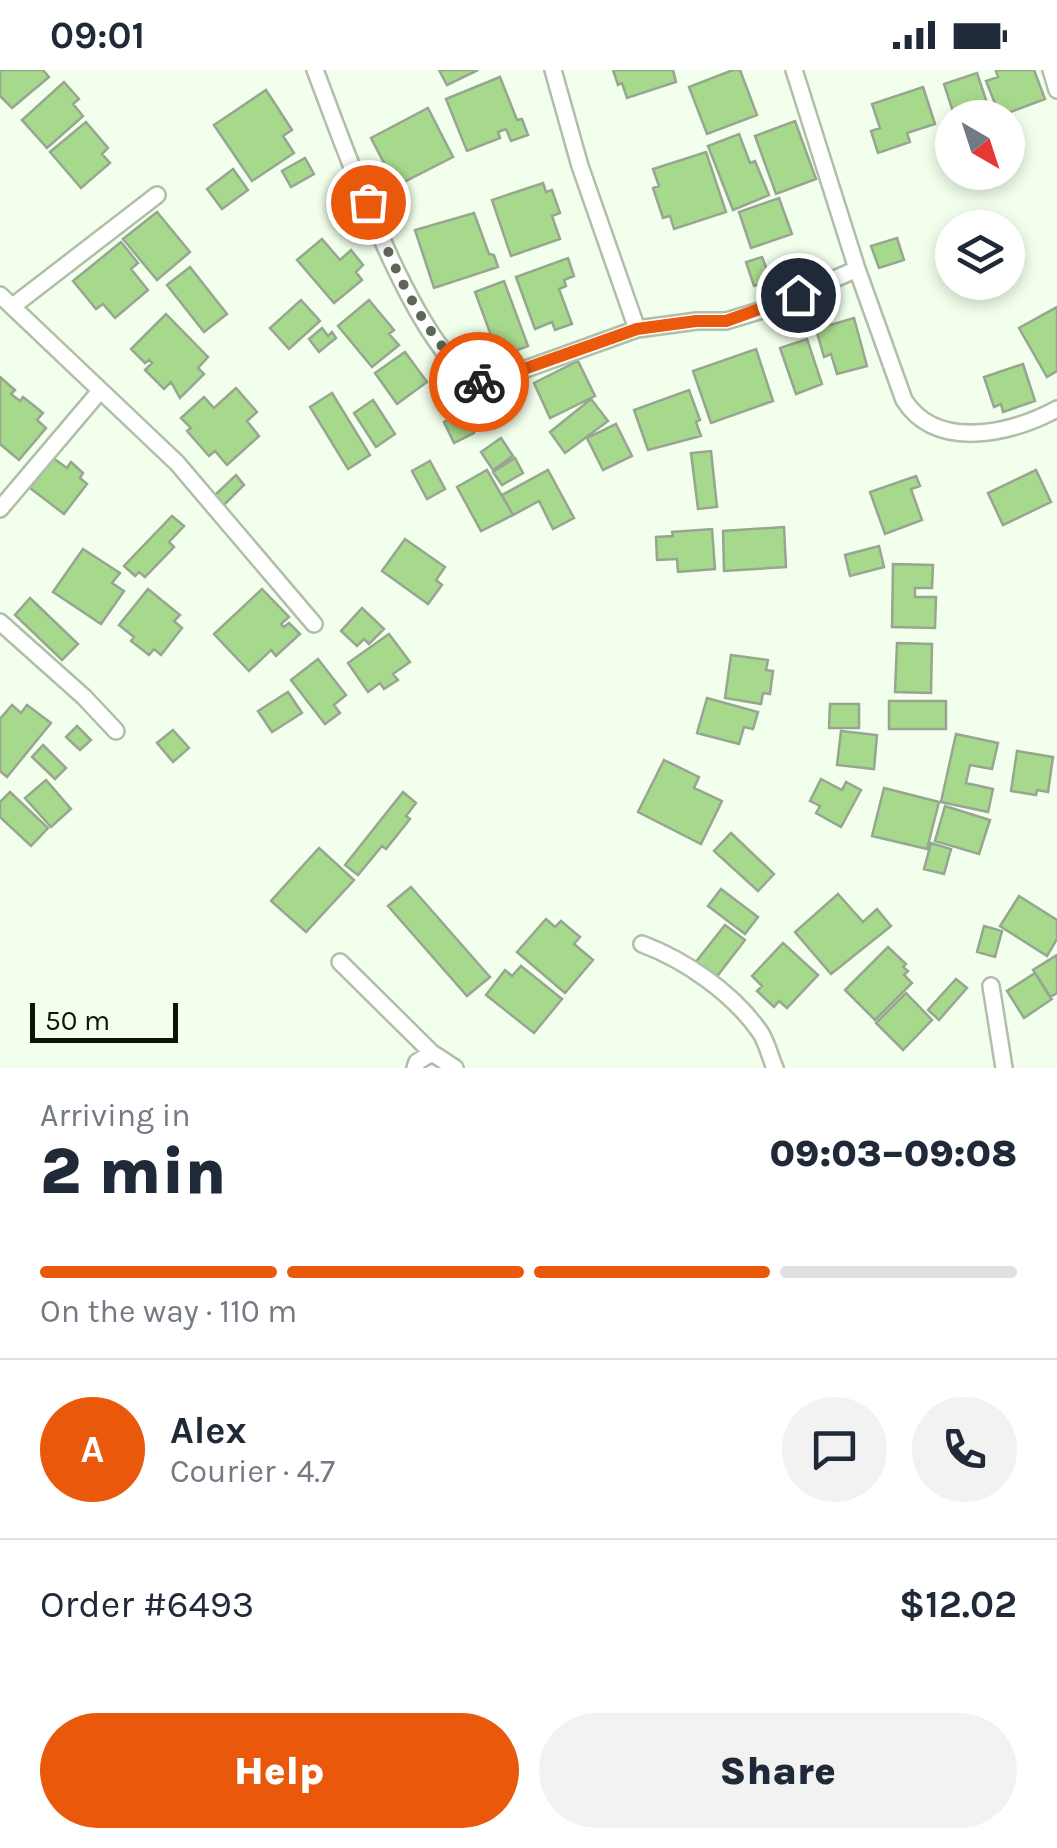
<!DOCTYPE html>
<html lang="en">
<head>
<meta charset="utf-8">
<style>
	body { margin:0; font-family:Karla,sans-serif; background:#f2f2f3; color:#1f2937; height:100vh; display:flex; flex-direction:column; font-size:38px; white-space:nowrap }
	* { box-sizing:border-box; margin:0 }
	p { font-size:32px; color:#747a83 }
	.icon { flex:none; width:55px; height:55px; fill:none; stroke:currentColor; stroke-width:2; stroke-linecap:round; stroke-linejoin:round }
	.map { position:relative; height:998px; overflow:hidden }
	.sheet { display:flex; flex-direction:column; background:#fff; flex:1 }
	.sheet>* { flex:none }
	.needle { width:65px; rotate:141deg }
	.fabs { position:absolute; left:935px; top:30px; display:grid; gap:20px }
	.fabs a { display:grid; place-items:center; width:90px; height:90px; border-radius:50%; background:#fff; box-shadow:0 5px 15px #0003; font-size:50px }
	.scale { position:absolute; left:30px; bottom:25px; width:148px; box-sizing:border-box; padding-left:10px; border:5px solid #0e130b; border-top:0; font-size:28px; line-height:35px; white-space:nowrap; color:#0e130b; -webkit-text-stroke:8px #f2ffec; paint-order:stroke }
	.pin { position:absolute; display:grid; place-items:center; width:85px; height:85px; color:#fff; margin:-42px; border:5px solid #fff; border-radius:50%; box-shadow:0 2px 10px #0007 }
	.courier { position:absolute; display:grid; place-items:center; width:100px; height:100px; margin:-50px; border:8px solid #ea580c; border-radius:50%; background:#fff; color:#222; box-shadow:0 2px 12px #0007 }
	.summary em { font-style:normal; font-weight:800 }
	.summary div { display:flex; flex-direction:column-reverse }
	.summary { display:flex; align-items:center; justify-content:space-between; height:170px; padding:0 40px }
	h1 { font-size:65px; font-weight:800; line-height:75px }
	.bar { display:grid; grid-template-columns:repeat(4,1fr); gap:15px 10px; align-content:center; height:120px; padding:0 40px }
	.bar i { height:12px; border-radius:8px; background:#e0e1e3 }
	.bar .current { background:#ea580c }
	.bar p { grid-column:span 4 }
	.line { display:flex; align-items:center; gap:25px; padding:0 40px; border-top:2px solid #e0e1e3 }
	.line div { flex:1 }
	.round { display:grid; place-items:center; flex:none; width:105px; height:105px; border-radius:52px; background:#f2f2f3 }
	.cta { display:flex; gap:20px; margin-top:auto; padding:20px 40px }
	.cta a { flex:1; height:115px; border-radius:60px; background:#ea580c; color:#fff; font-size:40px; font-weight:800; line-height:115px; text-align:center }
	.cta a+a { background:#f2f2f3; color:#1f2937 }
	.status { display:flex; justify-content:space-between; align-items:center; height:70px; padding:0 50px; background:#fff; direction:ltr }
	.status svg { height:28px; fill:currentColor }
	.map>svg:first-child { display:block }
</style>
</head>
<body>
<div class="status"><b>09:01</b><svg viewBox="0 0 49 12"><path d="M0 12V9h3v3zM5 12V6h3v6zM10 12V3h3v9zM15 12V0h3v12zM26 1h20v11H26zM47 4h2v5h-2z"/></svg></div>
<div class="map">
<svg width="1057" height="998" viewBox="0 0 1057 998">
	<rect width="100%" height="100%" fill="#f2ffec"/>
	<!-- building -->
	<path fill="#a7d98d" stroke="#97a690" stroke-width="2.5" d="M0,0H43L49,7L12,38L0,26Z
		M439,0H478L447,15Z
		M613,0H673L676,12L627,28L622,13L618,15Z
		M733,0H740L757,45L707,64L689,17Z
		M1034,0L1045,29L1000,46L986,11L998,7L996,1L999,0Z
		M977,3L992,48H955L944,14Z
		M500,7L517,50L522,49L528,65L511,71L506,59L498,62L500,68L467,81L446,29Z
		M64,12L79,29L73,34L83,46L47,78L22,50Z
		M923,17L935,54L907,63L910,72L878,83L871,61L880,58L872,34Z
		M266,20L292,60L283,66L294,83L252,111L214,55Z
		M428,38L453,87L396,116L371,68Z
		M795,51L816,109L776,124L755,66Z
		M86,52L108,78L102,84L110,93L81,118L50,82Z
		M739,64L750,93L755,91L769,125L733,140L708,76Z
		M706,82L726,142L674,159L670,146L663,148L653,118L659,116L653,99Z
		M305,88L314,104L291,117L282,101Z
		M233,99L248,120L222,139L207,119Z
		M543,113L546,122L552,120L560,143L552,146L560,169L511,186L492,130Z
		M779,128L792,164L751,178L739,142Z
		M157,142L190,182L157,210L123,169Z
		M474,143L489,184L494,185L498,197L434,218L415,160Z
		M897,168L904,190L879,198L871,176Z
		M322,169L340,190L351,180L363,195L356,202L362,210L334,233L297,190Z
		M121,172L138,193L131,199L148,220L115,248L103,234L96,239L73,211Z
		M762,187L771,210L754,216L746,192Z
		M568,188L574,206L564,210L566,216L559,219L572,254L555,260L552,252L535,259L516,207Z
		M190,197L227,244L204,262L167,215Z
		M504,211L528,276L499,287L475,222Z
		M301,230L320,251L289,279L270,258Z
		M369,230L394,260L389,264L399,275L372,297L338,256Z
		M1057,237V301L1047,307L1019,258Z
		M166,244L208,287L198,298L204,304L180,328L171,312L164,319L145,300L152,293L149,290L145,293L131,279Z
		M854,248L867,296L837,304L831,284L824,287L816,259Z
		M322,258L328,266L332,262L336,268L319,282L309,269Z
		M807,269L822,314L796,324L780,278Z
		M756,279L773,331L711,353L693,301Z
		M405,282L427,312L397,334L375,303Z
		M578,291L595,326L550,348L534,313Z
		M1023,294L1035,331L1003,342L1001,334L994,337L984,307Z
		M0,307L15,320L11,324L20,331L23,327L43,343L37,350L46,358L19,390L0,374Z
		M236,318L257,342L247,351L259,366L227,395L215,381L209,386L187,361L191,358L181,348L204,327L214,338Z
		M689,320L700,350L696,352L701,366L648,380L634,340Z
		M332,323L370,385L348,399L310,337Z
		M591,329L608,351L565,383L550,362Z
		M373,330L395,364L376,377L354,343Z
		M463,342L474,363L454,373L444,352Z
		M616,354L632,386L603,400L587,368Z
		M501,368L513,386L493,400L481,382Z
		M711,381L717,437L698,439L691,383Z
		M53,388L67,398L71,392L83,403L80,408L87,414L64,444L30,418Z
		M515,388L523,403L502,415L493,402Z
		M430,391L445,419L427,429L412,401Z
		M487,400L513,445L481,461L457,417Z
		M548,400L574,448L553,459L539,431L513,445L502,425Z
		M1036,400L1051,432L1003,455L988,423Z
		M236,405L244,415L224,435L215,425Z
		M916,406L920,416L911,419L922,450L885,464L870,422Z
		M172,446L184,456L169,472L174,477L145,507L139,502L135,506L124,496Z
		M784,457L786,497L724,501L723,461Z
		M712,459L715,499L678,502L677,489L657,490L656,467L673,466L672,462Z
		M405,469L445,497L436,510L442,515L428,534L382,501Z
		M879,476L884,497L850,506L845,485Z
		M83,479L120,503L112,513L124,521L101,554L53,522Z
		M893,494L933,495L932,518H915V527H936L935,558L892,557Z
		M148,519L180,545L174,551L182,558L161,585L154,579L149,585L131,571L134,567L119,555Z
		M262,519L289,547L281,554L284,557L289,553L300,564L276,586L271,580L249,601L214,564Z
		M30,528L78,574L62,590L15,545Z
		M362,538L384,559L369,574L364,569L357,576L341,561Z
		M389,564L410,592L393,604L398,610L384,619L380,613L368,622L348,593Z
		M897,573L932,574L931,623L895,622Z
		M731,585L768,590L766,600L773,601L770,624L763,623L761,634L725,628Z
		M318,589L346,625L334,635L340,643L325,654L291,610Z
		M288,622L302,643L272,662L258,641Z
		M707,628L758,642L753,659L744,657L739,674L697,663Z
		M889,631H946V659H889Z
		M830,634H859V658H829Z
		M12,635L21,643L27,635L51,653L7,707L0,701V649Z
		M77,656L91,670L80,680L66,667Z
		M173,660L189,678L173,692L157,673Z
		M841,661L877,665L874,699L837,695Z
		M956,664L998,673L992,699L970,695L966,713L993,719L988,742L941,732Z
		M43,675L66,698L55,709L32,687Z
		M1017,681L1053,687L1048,722L1037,720L1036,725L1011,721Z
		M664,690L699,707L694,718L722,731L701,774L638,742Z
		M821,709L842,720L846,712L861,720L841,757L816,743L820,736L810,731Z
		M46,710L71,739L51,757L25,728Z
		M884,718L939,732L927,779L872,766Z
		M10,722L48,758L31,776L0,747V732Z
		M403,722L416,733L406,746L410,749L386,779L382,776L358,805L345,795Z
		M945,736L990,750L979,784L935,771Z
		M731,763L774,804L758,821L714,781Z
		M931,773L951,779L944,804L924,799Z
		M319,778L354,810L306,862L271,831Z
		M411,817L490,907L467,926L388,836Z
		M721,819L758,847L745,864L708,836Z
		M838,824L863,852L877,839L891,856L831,904L795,862Z
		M1019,826L1057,850V869L1047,886L1000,856Z
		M546,849L555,857L561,851L580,867L574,874L593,890L565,923L517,882Z
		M725,855L745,870L715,909L695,893Z
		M984,856L1002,861L995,887L977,882Z
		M783,873L818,905L787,938L779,931L774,937L757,921L762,916L752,906Z
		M888,877L906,894L903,897L908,901L904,905L912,913L875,950L845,920Z
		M1057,885V923L1050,927L1033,900Z
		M521,896L562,929L534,963L486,925L505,900L512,906Z
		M1035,903L1052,929L1024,948L1007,921Z
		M956,909L967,918L939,950L928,940Z
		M906,923L932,950L903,980L876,953Z"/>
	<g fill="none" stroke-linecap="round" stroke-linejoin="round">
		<defs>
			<path id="street" d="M315,0C338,58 422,309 487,313L637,259L697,251H726L769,238L857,199
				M553,0L580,96L637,259
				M794,0L857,199L904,330C937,382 1012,363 1057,339
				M1051,0L1057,20
				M0,225L177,393L314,554
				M13,236L157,125
				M0,439L100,321
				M0,552L84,627L116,661
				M642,874C685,890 733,923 760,962C767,972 770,987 775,998
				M340,892L432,983
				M991,916L1004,998
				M415,998L417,992L432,983L455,998"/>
		</defs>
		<!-- street casing -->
		<use href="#street" stroke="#b0bfa9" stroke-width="20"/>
		<!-- street -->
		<use href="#street" stroke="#fff" stroke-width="15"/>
	</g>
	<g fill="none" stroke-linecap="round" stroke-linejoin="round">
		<!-- done -->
		<path stroke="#5e665a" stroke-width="10" stroke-dasharray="0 18" d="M368,132C390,188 411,240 450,286C459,297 466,307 479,312"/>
		<!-- route -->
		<path stroke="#ea580c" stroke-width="12" d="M479,312H487L637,259L696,251H726L798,225"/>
	</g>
</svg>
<div class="fabs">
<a><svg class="needle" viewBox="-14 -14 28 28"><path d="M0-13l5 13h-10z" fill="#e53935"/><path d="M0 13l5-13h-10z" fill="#747a83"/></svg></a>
<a><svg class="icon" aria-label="layers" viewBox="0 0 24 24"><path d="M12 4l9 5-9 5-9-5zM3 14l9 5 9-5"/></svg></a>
</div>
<div class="scale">50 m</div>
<div class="pin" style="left:368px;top:132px;background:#ea580c"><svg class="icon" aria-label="bag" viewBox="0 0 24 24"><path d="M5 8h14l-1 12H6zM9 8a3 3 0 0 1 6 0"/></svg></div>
<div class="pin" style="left:798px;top:225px;background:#1f2937"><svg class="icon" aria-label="home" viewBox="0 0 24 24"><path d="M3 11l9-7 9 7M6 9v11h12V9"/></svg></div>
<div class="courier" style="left:479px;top:312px"><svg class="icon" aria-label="bike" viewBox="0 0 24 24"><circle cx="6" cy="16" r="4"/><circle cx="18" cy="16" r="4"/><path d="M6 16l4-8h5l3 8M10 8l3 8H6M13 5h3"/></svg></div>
</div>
<section class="sheet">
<div class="summary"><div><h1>2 min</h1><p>Arriving in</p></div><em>09:03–09:08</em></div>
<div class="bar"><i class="current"></i><i class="current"></i><i class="current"></i><i></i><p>On the way · 110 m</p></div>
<div class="line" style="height:180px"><b class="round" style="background:#ea580c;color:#fff">A</b><div><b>Alex</b><p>Courier · 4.7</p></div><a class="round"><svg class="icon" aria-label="chat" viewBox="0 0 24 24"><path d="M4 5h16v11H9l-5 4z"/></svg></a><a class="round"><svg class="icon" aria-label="phone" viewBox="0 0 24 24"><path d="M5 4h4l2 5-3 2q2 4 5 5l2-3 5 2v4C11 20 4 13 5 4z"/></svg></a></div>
<div class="line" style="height:130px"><div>Order #6493</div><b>$12.02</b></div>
<div class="cta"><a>Help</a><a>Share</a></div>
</section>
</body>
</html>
